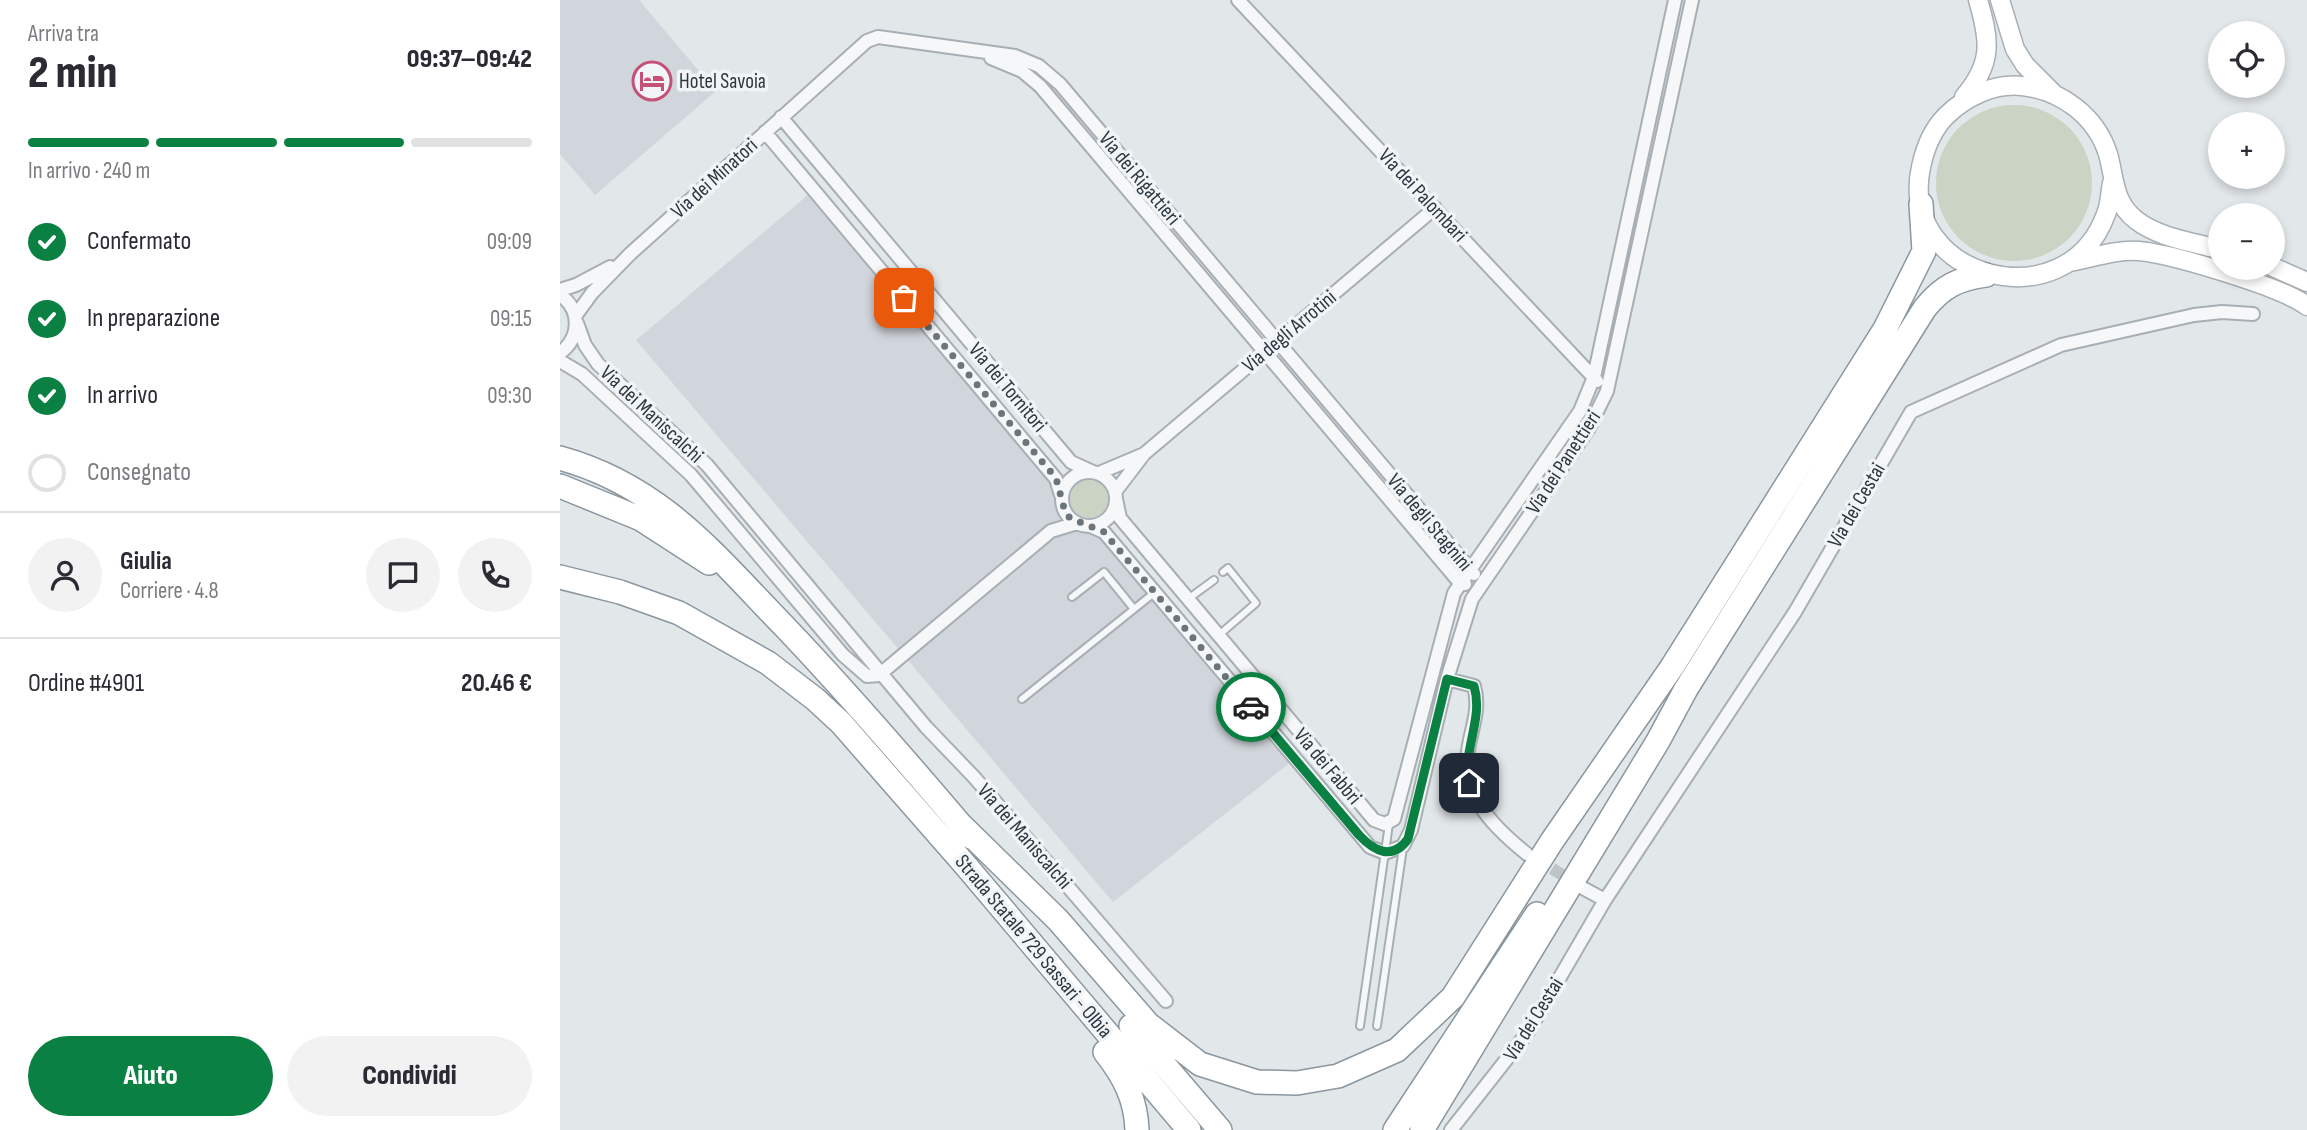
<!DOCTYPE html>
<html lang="it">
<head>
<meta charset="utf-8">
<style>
	body { margin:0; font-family:"Sofia Sans Condensed",sans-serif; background:#f2f2f3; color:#2b2b33; height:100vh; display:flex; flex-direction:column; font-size:26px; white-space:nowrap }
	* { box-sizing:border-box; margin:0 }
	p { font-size:23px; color:#7c7c81 }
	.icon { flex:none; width:38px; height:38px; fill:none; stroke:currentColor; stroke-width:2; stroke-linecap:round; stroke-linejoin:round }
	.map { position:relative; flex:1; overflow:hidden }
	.sheet { display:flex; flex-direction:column; background:#fff; width:560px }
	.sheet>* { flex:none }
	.fabs { position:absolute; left:1648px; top:21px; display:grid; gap:14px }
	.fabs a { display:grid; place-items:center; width:77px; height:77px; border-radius:50%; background:#fff; box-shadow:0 4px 10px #0003; font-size:35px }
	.pin { position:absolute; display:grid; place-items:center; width:60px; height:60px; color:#fff; margin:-30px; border-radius:14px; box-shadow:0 4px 10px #0006 }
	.courier { position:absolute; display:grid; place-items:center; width:70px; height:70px; margin:-35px; border:5px solid #0b8043; border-radius:50%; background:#fff; color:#222; box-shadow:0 2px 9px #0007 }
	.summary em { font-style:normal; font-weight:800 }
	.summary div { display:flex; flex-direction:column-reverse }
	.summary { display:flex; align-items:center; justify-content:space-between; height:119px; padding:0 28px }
	h1 { font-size:46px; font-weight:800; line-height:52px }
	.bar { display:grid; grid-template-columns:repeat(4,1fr); gap:10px 7px; align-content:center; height:84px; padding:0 28px }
	.bar i { height:9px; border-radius:5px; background:#e1e1e2 }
	.bar .current { background:#0b8043 }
	.bar p { grid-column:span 4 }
	.line { display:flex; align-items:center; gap:18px; padding:0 28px; border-top:2px solid #e1e1e2 }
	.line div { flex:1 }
	.round { display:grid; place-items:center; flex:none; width:74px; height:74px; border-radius:37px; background:#f2f2f3 }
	ol { padding:0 28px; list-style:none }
	li { display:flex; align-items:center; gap:21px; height:77px }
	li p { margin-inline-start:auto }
	li .icon { padding:7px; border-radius:50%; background:#0b8043; color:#fff; stroke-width:4 }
	li:last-child { color:#7c7c81 }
	li i { width:38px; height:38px; border:4px solid #e1e1e2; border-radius:50% }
	.button { display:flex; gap:14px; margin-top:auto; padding:14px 28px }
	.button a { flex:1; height:80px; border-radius:42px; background:#0b8043; color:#fff; font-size:28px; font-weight:800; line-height:80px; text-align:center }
	.button a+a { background:#f2f2f3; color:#2b2b33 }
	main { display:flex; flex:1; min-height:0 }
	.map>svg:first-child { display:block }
</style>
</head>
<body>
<main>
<section class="sheet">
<div class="summary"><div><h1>2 min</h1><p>Arriva tra</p></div><em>09:37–09:42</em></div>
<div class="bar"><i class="current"></i><i class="current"></i><i class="current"></i><i></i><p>In arrivo · 240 m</p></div>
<ol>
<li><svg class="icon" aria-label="check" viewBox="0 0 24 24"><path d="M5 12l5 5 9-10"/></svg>Confermato<p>09:09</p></li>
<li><svg class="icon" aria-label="check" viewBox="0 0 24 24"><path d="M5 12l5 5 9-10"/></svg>In preparazione<p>09:15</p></li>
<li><svg class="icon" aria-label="check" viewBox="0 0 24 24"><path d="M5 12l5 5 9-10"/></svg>In arrivo<p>09:30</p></li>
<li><i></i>Consegnato</li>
</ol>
<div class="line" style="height:126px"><a class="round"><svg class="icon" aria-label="person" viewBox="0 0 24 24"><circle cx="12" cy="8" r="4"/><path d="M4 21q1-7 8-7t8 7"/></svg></a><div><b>Giulia</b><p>Corriere · 4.8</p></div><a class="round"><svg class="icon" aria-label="chat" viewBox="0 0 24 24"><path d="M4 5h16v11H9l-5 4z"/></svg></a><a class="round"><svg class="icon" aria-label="phone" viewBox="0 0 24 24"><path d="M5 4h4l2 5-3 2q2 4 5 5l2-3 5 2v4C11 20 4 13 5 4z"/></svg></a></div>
<div class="line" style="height:91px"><div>Ordine #4901</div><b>20.46 €</b></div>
<div class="button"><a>Aiuto</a><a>Condividi</a></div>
</section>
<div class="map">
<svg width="1747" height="1130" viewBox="0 0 1747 1130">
	<rect width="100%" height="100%" fill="#e2e7ea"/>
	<!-- built -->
	<path fill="#d1d6dc" d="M0,0H79L156,91L35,195L0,154Z
		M249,194L731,762L553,902L76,340Z"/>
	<!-- green -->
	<path fill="#cad3c4" d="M1376 183a78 78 0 1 1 156 0a78 78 0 1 1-156 0Z
		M510 499a19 19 0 1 1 38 0a19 19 0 1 1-38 0Z"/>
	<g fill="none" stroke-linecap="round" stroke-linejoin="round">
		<!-- street-tunnel -->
		<path stroke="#bec4c8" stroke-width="12" stroke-dasharray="12 6" stroke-linecap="butt" d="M977,859L1015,883"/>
		<defs>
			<path id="lane" d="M512,597L544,572L574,609
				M628,599L654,580
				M659,635L696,603L668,568L663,572
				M462,699L594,593
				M800,1026L829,824
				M817,1026L843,848"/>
			<path id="street" d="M678,0L1037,381
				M431,58L462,71L480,86L900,583L905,584
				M221,117L511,462L533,472
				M205,132L496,479L501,495
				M0,290L16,285L50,267
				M0,295C22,310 20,338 0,353
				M16,315L32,293L70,254L307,41L318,37L455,56L479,66L500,84L914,574
				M17,323L25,345L38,364L147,465L366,727L414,777L606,1001
				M0,361L22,374L131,475L283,655L307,676L319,675L491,531L517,523
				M502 499a27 27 0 1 1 54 0a27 27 0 1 1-54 0Z
				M539,473L584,454
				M555,492L584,454L875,208
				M556,499L560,518L814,820L825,824L834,819L894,593L1020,411L1034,377L1115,0
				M530,526L544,532L810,847L825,853L843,846L851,830L887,679L912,599L1029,428L1047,391L1132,0
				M887,679L914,686C920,707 913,724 909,745C899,793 932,826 967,854
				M1019,886L1045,900
				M891,1130L968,1032L1045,900L1235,612L1351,412L1501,345L1634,315L1662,312L1693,314"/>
			<path id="secondary" d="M1440,0L1455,49L1465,65L1493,93
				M1404,97C1433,63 1430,41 1418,0
				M1552,183C1550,193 1550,205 1546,214C1506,324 1337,278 1361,167C1365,148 1372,130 1386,116C1405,97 1434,83 1462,86C1501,90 1536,116 1548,154C1555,179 1553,202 1576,220C1599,238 1634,242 1661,250
				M1510,262C1532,258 1556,249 1579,251C1612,254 1722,287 1747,306
				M1713,267L1747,282"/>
			<path id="highway" d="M0,458C101,486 153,553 223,625C288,693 350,765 411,837
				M0,486L81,519L149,563
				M0,577L60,592L119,613L208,663L255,699L281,723L407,867L629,1130
				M402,826L498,920L588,1024L640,1064L697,1082L737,1083L778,1076L837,1050L893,997L992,841L1112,667L1325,329L1364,251L1361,204
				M571,1026L660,1130
				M545,1052C564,1076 576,1099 577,1130
				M835,1130L977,914
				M862,1130L1098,741L1126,689L1365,308C1383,286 1398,279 1426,275"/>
		</defs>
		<!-- lane casing -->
		<use href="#lane" stroke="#a8afb4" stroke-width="10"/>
		<!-- street casing -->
		<use href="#street" stroke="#a8afb4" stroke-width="16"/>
		<!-- secondary casing -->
		<use href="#secondary" stroke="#a8afb4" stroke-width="21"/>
		<!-- highway casing -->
		<use href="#highway" stroke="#8b969f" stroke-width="26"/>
		<!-- lane -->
		<use href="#lane" stroke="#f5f7f8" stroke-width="6"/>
		<!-- street -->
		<use href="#street" stroke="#f5f7f8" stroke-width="12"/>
		<!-- secondary -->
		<use href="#secondary" stroke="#fff" stroke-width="18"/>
		<!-- highway -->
		<use href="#highway" stroke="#fff" stroke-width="23"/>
	</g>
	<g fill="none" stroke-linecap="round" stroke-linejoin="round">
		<!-- done -->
		<path stroke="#6c757c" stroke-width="7" stroke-dasharray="0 12.6" d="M344,298L496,478L505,512L510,518L544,532L691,707"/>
		<!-- route -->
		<path stroke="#0b8043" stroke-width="9" d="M691,707L799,835C814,851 832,861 848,839L887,679L914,686C924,719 902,750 909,783"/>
	</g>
	<!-- icons -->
	<defs>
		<symbol id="hotel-ring" viewBox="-11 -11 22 22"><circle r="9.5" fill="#f2f5f7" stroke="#c55176" stroke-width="1.5"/><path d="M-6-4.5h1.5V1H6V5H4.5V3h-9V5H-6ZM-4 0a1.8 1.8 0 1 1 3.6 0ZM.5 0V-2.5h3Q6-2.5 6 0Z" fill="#c55176"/></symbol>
	</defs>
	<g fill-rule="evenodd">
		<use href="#hotel-ring" x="70" y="59" width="44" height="44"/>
	</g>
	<g text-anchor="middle" stroke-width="7" stroke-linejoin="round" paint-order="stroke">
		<!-- poi labels -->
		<g font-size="21" fill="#2c3741" stroke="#f2f5f7" text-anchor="start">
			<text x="119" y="88">Hotel Savoia</text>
		</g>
		<!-- street labels -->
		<g font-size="21" fill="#2c3741" stroke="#f2f5f7">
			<text transform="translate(154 178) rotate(-42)" y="7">Via dei Minatori</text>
			<text transform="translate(580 178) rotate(50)" y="7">Via dei Rigattieri</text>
			<text transform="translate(863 195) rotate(47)" y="7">Via dei Palombari</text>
			<text transform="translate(729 331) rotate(-40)" y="7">Via degli Arrotini</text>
			<text transform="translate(448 387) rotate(50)" y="7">Via dei Tornitori</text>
			<text transform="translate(92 414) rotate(43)" y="7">Via dei Maniscalchi</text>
			<text transform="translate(1003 462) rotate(-57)" y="7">Via dei Panettieri</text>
			<text transform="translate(1296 505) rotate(-60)" y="7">Via dei Cestai</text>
			<text transform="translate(870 522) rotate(50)" y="7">Via degli Stagnini</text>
			<text transform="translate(768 766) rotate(50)" y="7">Via dei Fabbri</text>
			<text transform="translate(465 836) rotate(49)" y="7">Via dei Maniscalchi</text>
			<text transform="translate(474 946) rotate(50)" y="7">Strada Statale 729 Sassari - Olbia</text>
			<text transform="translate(973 1019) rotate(-58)" y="7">Via dei Cestai</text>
		</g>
	</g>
</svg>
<div class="fabs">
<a><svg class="icon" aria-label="locate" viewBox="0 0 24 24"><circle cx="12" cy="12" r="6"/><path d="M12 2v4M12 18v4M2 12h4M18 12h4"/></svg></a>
<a>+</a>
<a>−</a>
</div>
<div class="pin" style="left:344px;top:298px;background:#ea580c"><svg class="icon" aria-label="bag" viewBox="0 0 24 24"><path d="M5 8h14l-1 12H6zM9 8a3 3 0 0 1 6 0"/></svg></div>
<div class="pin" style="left:909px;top:783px;background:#1f2937"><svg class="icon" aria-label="home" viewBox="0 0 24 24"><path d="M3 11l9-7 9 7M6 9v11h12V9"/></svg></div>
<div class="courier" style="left:691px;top:707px"><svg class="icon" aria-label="car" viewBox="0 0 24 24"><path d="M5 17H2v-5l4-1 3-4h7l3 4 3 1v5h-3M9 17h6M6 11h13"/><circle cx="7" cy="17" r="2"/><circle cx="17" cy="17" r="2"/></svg></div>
</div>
</main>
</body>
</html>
